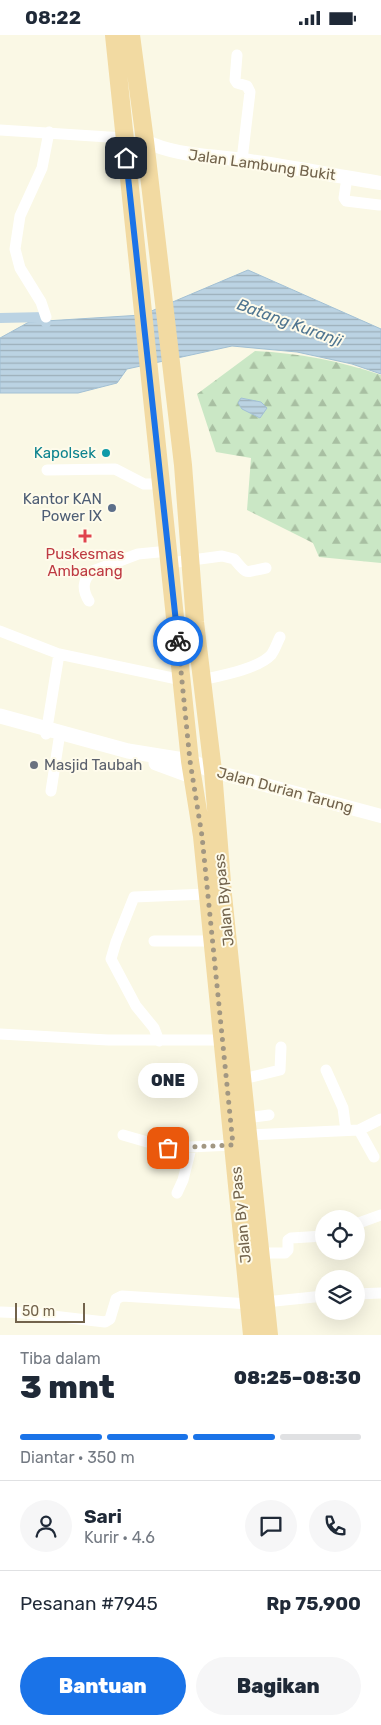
<!DOCTYPE html>
<html lang="id">
<head>
<meta charset="utf-8">
<style>
	body { margin:0; font-family:Rubik,sans-serif; background:#f6f6f7; color:#1f2937; height:100vh; display:flex; flex-direction:column; font-size:19px; white-space:nowrap }
	* { box-sizing:border-box; margin:0 }
	p { font-size:16px; color:#747a83 }
	.icon { flex:none; width:28px; height:28px; fill:none; stroke:currentColor; stroke-width:2; stroke-linecap:round; stroke-linejoin:round }
	.map { position:relative; height:1300px; overflow:hidden }
	.drawer { display:flex; flex-direction:column; background:#fff; flex:1 }
	.drawer>* { flex:none }
	.controls { position:absolute; left:315px; top:1175px; display:grid; gap:10px }
	.controls a { display:grid; place-items:center; width:50px; height:50px; border-radius:50%; background:#fff; box-shadow:0 5px 20px #0002; font-size:25px }
	.scale { position:absolute; left:15px; bottom:12px; width:70px; box-sizing:border-box; padding-left:5px; border:2px solid #72634c; border-top:0; font-size:14px; line-height:18px; white-space:nowrap; color:#72634c; -webkit-text-stroke:4px #fefbeb; paint-order:stroke }
	.pin { position:absolute; display:grid; place-items:center; width:42px; height:42px; color:#fff; margin:-21px; border-radius:10px; box-shadow:0 2px 8px #0006 }
	.courier { position:absolute; display:grid; place-items:center; width:50px; height:50px; margin:-25px; border:4px solid #1a73e8; border-radius:50%; background:#fff; color:#222; box-shadow:0 1px 6px #0007 }
	.bubble { position:absolute; height:35px; border-radius:18px; background:#fff; box-shadow:0 5px 20px #0002; font-size:16px; font-weight:800; line-height:35px; text-align:center }
	.overview em { font-style:normal; font-weight:800 }
	.overview div { display:flex; flex-direction:column-reverse }
	.overview { display:flex; align-items:center; justify-content:space-between; height:85px; padding:0 20px }
	h1 { font-size:32px; font-weight:800; line-height:38px }
	.bar { display:grid; grid-template-columns:repeat(4,1fr); gap:8px 5px; align-content:center; height:60px; padding:0 20px }
	.bar i { height:6px; border-radius:4px; background:#e0e1e3 }
	.bar .current { background:#1a73e8 }
	.bar p { grid-column:span 4 }
	.line { display:flex; align-items:center; gap:12px; padding:0 20px; border-top:1px solid #e0e1e3 }
	.line div { flex:1 }
	.round { display:grid; place-items:center; flex:none; width:52px; height:52px; border-radius:26px; background:#f6f6f7 }
	.button { display:flex; gap:10px; margin-top:auto; padding:10px 20px }
	.button a { flex:1; height:58px; border-radius:30px; background:#1a73e8; color:#fff; font-size:20px; font-weight:800; line-height:58px; text-align:center }
	.button a+a { background:#f6f6f7; color:#1f2937 }
	.status { display:flex; justify-content:space-between; align-items:center; height:35px; padding:0 25px; background:#fff; direction:ltr }
	.status svg { height:14px; fill:currentColor }
	.map>svg:first-child { display:block }
</style>
</head>
<body>
<div class="status"><b>08:22</b><svg viewBox="0 0 49 12"><path d="M0 12V9h3v3zM5 12V6h3v6zM10 12V3h3v9zM15 12V0h3v12zM26 1h20v11H26zM47 4h2v5h-2z"/></svg></div>
<div class="map">
<svg width="381" height="1300" viewBox="0 0 381 1300">
	<defs>
		<pattern id="forest-firs" width="22" height="20" patternUnits="userSpaceOnUse" patternTransform="scale(1.25)"><rect width="22" height="20" fill="#cae7c5"/><path d="M5 1l3.5 6h-7zM16 11l3.5 6h-7z" fill="#a8bfa2"/></pattern>
		<pattern id="water-rules" width="6" height="5" patternUnits="userSpaceOnUse" patternTransform="scale(1.25)"><rect width="6" height="5" fill="#bbd3e3"/><path d="M0 2.5h6" fill="none" stroke="#9cafba"/></pattern>
	</defs>
	<rect width="100%" height="100%" fill="#faf8e5"/>
	<!-- forest -->
	<path fill="url(#forest-firs)" d="M255,316C299,318 340,326 381,340V528L319,522L313,508L247,475L251,423L216,417L197,359Z"/>
	<!-- water -->
	<path fill="url(#water-rules)" stroke="#a2c0d4" d="M248,235L381,294V339L352,329L297,317L232,311L127,334L117,348L78,358H0V303L29,287L142,280Z
		M241,363L261,367L267,373L260,383L242,374L238,368Z"/>
	<g fill="none" stroke-linecap="round" stroke-linejoin="round">
		<!-- canal -->
		<path stroke="#bbd3e3" stroke-width="10" d="M0,283L46,282V288"/>
		<!-- minor -->
		<path stroke="#fff" stroke-width="11" d="M237,20L235,45L237,48L247,51L250,57L242,125
			M0,95L124,103
			M347,142L344,163L346,166L379,170
			M46,282L41,267L20,233L15,214L20,181L42,133L49,97
			M47,435L115,434L144,449H160
			M170,528L222,521L234,524C248,541 244,537 266,533
			M89,566C82,555 82,544 93,536L138,519L169,516
			M0,596L59,619L182,645
			M201,645C219,641 258,634 271,620C275,615 277,608 280,602
			M46,699L59,619
			M51,756L59,704
			M154,906H212
			M0,999L108,1005H223
			M159,1006L154,993L136,971L111,924L116,907L134,862L207,859
			M326,1035L343,1073L346,1096
			M243,1044L280,1035L281,1012
			M246,1083L269,1080
			M359,1095L374,1122
			M123,1100L168,1113L233,1110
			M248,1100L359,1095L381,1084
			M177,1158L183,1145L191,1113
			M356,1189L381,1180
			M260,1218H285L288,1215V1205L291,1203L324,1201
			M356,1259L381,1258
			M265,1267L324,1261
			M0,1277L26,1278L105,1287L110,1284L116,1264L122,1261L250,1269"/>
		<!-- tertiary -->
		<path stroke="#fff" stroke-width="14" d="M145,106C176,121 209,120 242,125C288,131 335,141 381,148
			M213,736L381,781"/>
		<!-- secondary -->
		<path stroke="#fff" stroke-width="15" d="M0,681L128,716L190,726L213,736
			M156,728L194,742"/>
		<!-- trunk -->
		<path stroke="#f2daa2" stroke-width="18" d="M114,0L190,726L202,801L252,1300
			M131,0L145,106L183,430L195,587L213,736L223,860L269,1300"/>
	</g>
	<g fill="none" stroke-linecap="round" stroke-linejoin="round">
		<!-- done -->
		<path stroke="#a29782" stroke-width="5" stroke-dasharray="0 9" d="M168,1113L233,1110L202,801L190,726L178,606"/>
		<!-- route -->
		<path stroke="#1a73e8" stroke-width="6" d="M126,123L178,606"/>
	</g>
	<!-- markers -->
	<circle fill="#0f9aa8" stroke="#fefbeb" stroke-width="2" cx="106" cy="418" r="5"/>
	<circle fill="#5c6f8a" stroke="#fefbeb" stroke-width="2" cx="112" cy="473" r="5"/>
	<path fill="#e0444e" stroke="#fefbeb" stroke-width="2" d="M82.5 493.5h5v5h5v5h-5v5h-5v-5h-5v-5h5z"/>
	<circle fill="#6b7280" stroke="#fefbeb" stroke-width="2" cx="34" cy="730" r="5"/>
	<g text-anchor="middle" stroke-width="4" stroke-linejoin="round" paint-order="stroke">
		<!-- street labels -->
		<g font-size="15" fill="#72634c" stroke="#fefbeb">
			<text transform="translate(262 130) rotate(8)" y="5">Jalan Lambung Bukit</text>
			<text transform="translate(285 755) rotate(15)" y="5">Jalan Durian Tarung</text>
			<text transform="translate(224 865) rotate(-96)" y="5">Jalan Bypass</text>
			<text transform="translate(241 1180) rotate(-96)" y="5">Jalan By Pass</text>
		</g>
		<!-- culture labels -->
		<g font-size="15" fill="#0d838f" stroke="#fefbeb" text-anchor="end">
			<text x="96" y="423">Kapolsek</text>
		</g>
		<!-- service labels -->
		<g font-size="15" fill="#4e5e75" stroke="#fefbeb" text-anchor="end">
			<text x="102" y="469">Kantor KAN<tspan x="102" dy="17">Power IX</tspan></text>
		</g>
		<!-- health labels -->
		<g font-size="15" fill="#be3a42" stroke="#fefbeb">
			<text x="85" y="524">Puskesmas<tspan x="85" dy="17">Ambacang</tspan></text>
		</g>
		<!-- worship labels -->
		<g font-size="15" fill="#5b616d" stroke="#fefbeb" text-anchor="start">
			<text x="44" y="735">Masjid Taubah</text>
		</g>
		<!-- water labels -->
		<g font-size="16" font-style="italic" fill="#4f7590" stroke="#fefbeb">
			<text transform="translate(290 287) rotate(20)" y="6">Batang Kuranji</text>
		</g>
	</g>
</svg>
<div class="controls">
<a><svg class="icon" aria-label="locate" viewBox="0 0 24 24"><circle cx="12" cy="12" r="6"/><path d="M12 2v4M12 18v4M2 12h4M18 12h4"/></svg></a>
<a><svg class="icon" aria-label="layers" viewBox="0 0 24 24"><path d="M12 4l9 5-9 5-9-5zM3 14l9 5 9-5"/></svg></a>
</div>
<div class="scale">50 m</div>
<div class="pin" style="left:168px;top:1113px;background:#ea580c"><svg class="icon" aria-label="bag" viewBox="0 0 24 24"><path d="M5 8h14l-1 12H6zM9 8a3 3 0 0 1 6 0"/></svg></div>
<div class="pin" style="left:126px;top:123px;background:#1f2937"><svg class="icon" aria-label="home" viewBox="0 0 24 24"><path d="M3 11l9-7 9 7M6 9v11h12V9"/></svg></div>
<div class="courier" style="left:178px;top:606px"><svg class="icon" aria-label="bike" viewBox="0 0 24 24"><circle cx="6" cy="16" r="4"/><circle cx="18" cy="16" r="4"/><path d="M6 16l4-8h5l3 8M10 8l3 8H6M13 5h3"/></svg></div>
<div class="bubble" style="left:138px;top:1028px;width:60px">ONE</div>
</div>
<section class="drawer">
<div class="overview"><div><h1>3 mnt</h1><p>Tiba dalam</p></div><em>08:25–08:30</em></div>
<div class="bar"><i class="current"></i><i class="current"></i><i class="current"></i><i></i><p>Diantar · 350 m</p></div>
<div class="line" style="height:90px"><a class="round"><svg class="icon" aria-label="person" viewBox="0 0 24 24"><circle cx="12" cy="8" r="4"/><path d="M4 21q1-7 8-7t8 7"/></svg></a><div><b>Sari</b><p>Kurir · 4.6</p></div><a class="round"><svg class="icon" aria-label="chat" viewBox="0 0 24 24"><path d="M4 5h16v11H9l-5 4z"/></svg></a><a class="round"><svg class="icon" aria-label="phone" viewBox="0 0 24 24"><path d="M5 4h4l2 5-3 2q2 4 5 5l2-3 5 2v4C11 20 4 13 5 4z"/></svg></a></div>
<div class="line" style="height:65px"><div>Pesanan #7945</div><b>Rp 75,900</b></div>
<div class="button"><a>Bantuan</a><a>Bagikan</a></div>
</section>
</body>
</html>
